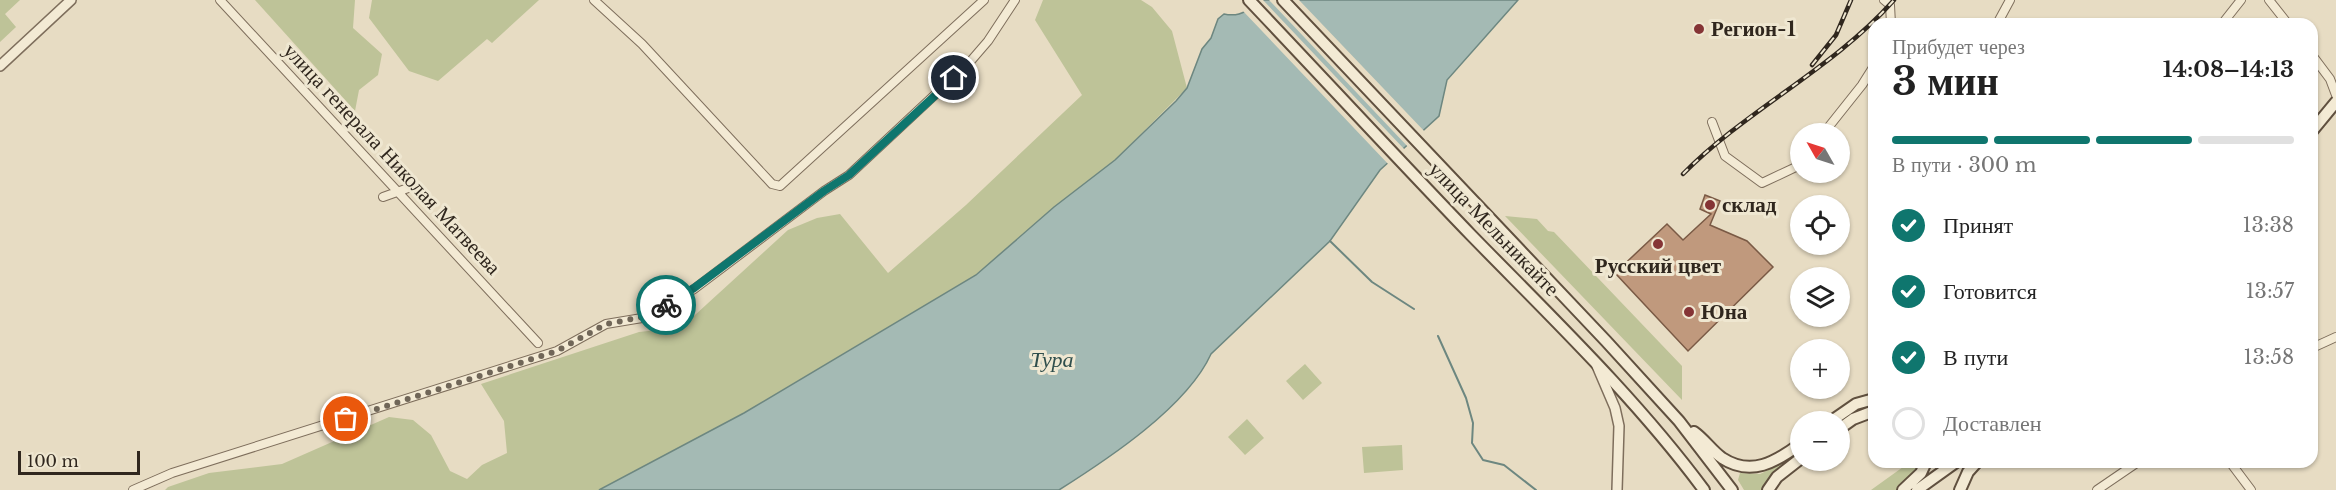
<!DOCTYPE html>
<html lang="ru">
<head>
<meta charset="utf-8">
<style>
	body { margin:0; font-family:"Libre Baskerville",serif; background:#f2f2f2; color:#222; height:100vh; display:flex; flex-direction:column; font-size:22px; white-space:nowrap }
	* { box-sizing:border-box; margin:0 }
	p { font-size:20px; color:#767676 }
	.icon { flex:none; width:33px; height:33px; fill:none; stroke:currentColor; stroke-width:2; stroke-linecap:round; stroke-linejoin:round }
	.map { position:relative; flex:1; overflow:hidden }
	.panel { position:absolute; left:1868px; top:18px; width:450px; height:450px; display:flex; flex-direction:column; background:#fff; border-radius:18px; box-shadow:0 2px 4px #0004 }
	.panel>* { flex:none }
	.needle { width:39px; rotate:309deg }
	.buttons { position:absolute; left:1790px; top:123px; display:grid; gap:12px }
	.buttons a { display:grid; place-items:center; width:60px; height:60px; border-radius:50%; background:#fff; box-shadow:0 2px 4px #0004; font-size:30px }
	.scale { position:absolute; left:18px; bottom:15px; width:122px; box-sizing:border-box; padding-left:6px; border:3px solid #30271e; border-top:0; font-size:16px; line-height:21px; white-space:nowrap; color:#30271e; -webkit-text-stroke:4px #efe7d1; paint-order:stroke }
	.pin { position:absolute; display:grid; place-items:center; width:51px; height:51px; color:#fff; margin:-26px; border:3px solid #fff; border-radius:50%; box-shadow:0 2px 6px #0007 }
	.courier { position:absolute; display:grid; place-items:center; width:60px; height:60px; margin:-30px; border:4px solid #0f766e; border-radius:50%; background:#fff; color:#222; box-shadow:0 2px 8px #0007 }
	.overview em { font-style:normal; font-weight:800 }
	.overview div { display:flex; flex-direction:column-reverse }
	.overview { display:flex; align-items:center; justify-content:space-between; height:102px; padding:0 24px }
	h1 { font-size:39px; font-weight:800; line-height:45px }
	.bar { display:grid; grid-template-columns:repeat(4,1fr); gap:9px 6px; align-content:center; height:72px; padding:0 24px }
	.bar i { height:8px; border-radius:4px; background:#e0e0e0 }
	.bar .selected { background:#0f766e }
	.bar p { grid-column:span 4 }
	ol { padding:0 24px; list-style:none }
	li { display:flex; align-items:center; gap:18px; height:66px }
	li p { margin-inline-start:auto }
	li .icon { padding:6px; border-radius:50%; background:#0f766e; color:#fff; stroke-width:4 }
	li:last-child { color:#767676 }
	li i { width:33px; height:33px; border:3px solid #e0e0e0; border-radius:50% }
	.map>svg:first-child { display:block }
</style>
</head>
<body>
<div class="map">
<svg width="2336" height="490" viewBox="0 0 2336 490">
	<rect width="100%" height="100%" fill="#e7dcc3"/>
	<!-- green -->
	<path fill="#bec398" d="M0,0H20L5,14L16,27L0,42Z
		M255,0H355L353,28L382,54L378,75L359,90L355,111Z
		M372,0H539L492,43L487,39L438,81L409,71L369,18Z
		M1043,0H1141L1152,7L1172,31L1187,88L1115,160L1054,207L976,275L744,413L599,490H165L168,487L209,473L282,464L389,417L413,420L431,435L450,471L467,479L482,465L507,453L504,421L481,384L639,332L676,328L695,315L788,230L817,218L840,214L888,273L966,205L1082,95L1035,20Z
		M1505,216L1537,219L1548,231L1554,232L1682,366V400Z
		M1305,364L1322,383L1303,400L1286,381Z
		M1247,419L1264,438L1245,455L1228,437Z
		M1402,445L1403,470L1364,473L1362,447Z
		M1910,462H1920L1918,469L1897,490H1871Z
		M1781,464L1782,466L1773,473L1762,490H1744L1738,480L1740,473L1760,474Z"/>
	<!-- water -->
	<path fill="#a4bab4" stroke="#6d8780" stroke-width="1.5" d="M1257,0H1518L1447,80L1439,116L1380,170L1330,241L1211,354C1187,407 1108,459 1059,490H599L744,413L976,275L1054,207L1115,160L1176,101L1187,88L1202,49L1211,38L1218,19L1224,14C1238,17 1249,12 1257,0Z"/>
	<!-- pier -->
	<path fill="#e7dcc3" d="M1253,0H1263L1406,151L1390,166L1242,10L1249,6Z
		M1269,0H1299L1426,133L1409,148Z"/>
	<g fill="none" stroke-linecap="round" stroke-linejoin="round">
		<!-- stream -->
		<path stroke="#6d8780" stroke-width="2" d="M1330,241L1372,282L1414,309
			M1438,336L1466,398L1473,423L1472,443L1483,460L1504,465L1536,490"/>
	</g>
	<!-- building -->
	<path fill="#c0997d" stroke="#7a5a45" stroke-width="1.5" d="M1705,195L1720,201L1710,225L1747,241L1773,267L1688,351L1615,273L1667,224L1683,240L1711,214L1700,209Z"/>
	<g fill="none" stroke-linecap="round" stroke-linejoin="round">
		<defs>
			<path id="minor" d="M220,0L538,343
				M594,0L642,44L772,184L780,186L984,0
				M1884,0L1890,5L1891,24
				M2269,0L2288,24
				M1997,24L2010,0
				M2222,24L2241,0
				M2312,55L2330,79L2336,95
				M1712,122L1725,156L1762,183L1796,167L1800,162
				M1823,134L1862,85L1874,66
				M383,197L411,187
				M2312,348L2336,337
				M2230,462L2251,490
				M133,490L172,473L557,351L606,324L648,317L694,289L824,191L849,175L969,63L988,41L1015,0
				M2097,490L2138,462"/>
			<path id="tertiary" d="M0,66L71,0
				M1597,366L1615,408L1619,426L1617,490"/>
			<path id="secondary" d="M1249,0C1323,78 1396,157 1471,235C1551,317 1635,397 1704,490
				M1283,0L1606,341L1679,421L1732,490
				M2312,131L2336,102
				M1830,422L1856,404L1874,399
				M1839,429L1853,419L1874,411
				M1694,432C1704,439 1712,451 1722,458C1751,477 1776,462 1800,444
				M1768,490L1777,477L1800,459
				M1903,490L1921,473L1926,462
				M1917,490L1956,462
				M1960,490L1968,472L1977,462"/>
		</defs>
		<!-- minor casing -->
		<use href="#minor" stroke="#7e6e5c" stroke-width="10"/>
		<!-- tertiary casing -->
		<use href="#tertiary" stroke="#7e6e5c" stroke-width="12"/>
		<!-- secondary casing -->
		<use href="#secondary" stroke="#60503f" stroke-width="14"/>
		<!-- minor -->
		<use href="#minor" stroke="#f3ead4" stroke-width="8"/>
		<!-- tertiary -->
		<use href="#tertiary" stroke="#f3ead4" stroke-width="9"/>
		<!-- secondary -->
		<use href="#secondary" stroke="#f3ead4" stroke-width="10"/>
		<defs>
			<path id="rail" d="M1812,65L1836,35L1851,0
				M1683,174C1747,109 1833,69 1894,0"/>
		</defs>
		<!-- rail casing -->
		<use href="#rail" stroke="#30271e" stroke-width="4.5"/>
		<!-- rail -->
		<use href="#rail" stroke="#efe7d1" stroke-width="2" stroke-dasharray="7" stroke-linecap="butt"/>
	</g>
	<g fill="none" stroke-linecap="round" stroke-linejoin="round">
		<!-- done -->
		<path stroke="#706658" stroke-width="6" stroke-dasharray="0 10.8" d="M346,419L557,351L606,324L648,316L666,305"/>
		<!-- route -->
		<path stroke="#0f766e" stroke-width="8" d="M666,305L694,288L824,191L849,175L954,78"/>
	</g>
	<!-- markers -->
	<g fill="#853435" stroke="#efe7d1" stroke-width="2">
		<circle cx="1699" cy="29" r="6"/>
		<circle cx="1710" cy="205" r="6"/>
		<circle cx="1658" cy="244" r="6"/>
		<circle cx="1689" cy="312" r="6"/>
	</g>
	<g text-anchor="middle" stroke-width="6" stroke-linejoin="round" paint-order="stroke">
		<!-- poi labels -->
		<g font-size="21" font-weight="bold" fill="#30271e" stroke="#efe7d1" text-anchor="start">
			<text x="1711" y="36">Регион-1</text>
			<text x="1722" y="212">склад</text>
			<text x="1658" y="273" text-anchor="middle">Русский цвет</text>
			<text x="1701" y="319">Юна</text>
		</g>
		<!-- street labels -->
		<g font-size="21" fill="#30271e" stroke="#efe7d1">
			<text transform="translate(392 159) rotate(47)" y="7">улица генерала Николая Матвеева</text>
			<text transform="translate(1494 229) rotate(46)" y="7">улица Мельникайте</text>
		</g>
		<!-- water labels -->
		<g font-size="22" font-style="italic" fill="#2f4e4c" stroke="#efe7d1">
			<text x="1052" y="367">Тура</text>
		</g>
	</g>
</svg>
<div class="buttons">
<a><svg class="needle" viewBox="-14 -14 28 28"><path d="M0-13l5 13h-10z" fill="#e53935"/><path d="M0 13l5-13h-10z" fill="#767676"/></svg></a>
<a><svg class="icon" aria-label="locate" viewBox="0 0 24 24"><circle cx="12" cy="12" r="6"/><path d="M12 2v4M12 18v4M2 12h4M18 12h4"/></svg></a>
<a><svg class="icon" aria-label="layers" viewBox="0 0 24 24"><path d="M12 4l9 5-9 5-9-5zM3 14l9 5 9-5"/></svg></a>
<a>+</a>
<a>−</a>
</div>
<div class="scale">100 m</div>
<div class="pin" style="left:346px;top:419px;background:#ea580c"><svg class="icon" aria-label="bag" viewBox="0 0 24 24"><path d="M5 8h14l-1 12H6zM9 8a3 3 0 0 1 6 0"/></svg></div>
<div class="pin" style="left:954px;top:78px;background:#1f2937"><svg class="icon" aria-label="home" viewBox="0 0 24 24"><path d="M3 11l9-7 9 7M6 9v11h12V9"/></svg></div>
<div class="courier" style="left:666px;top:305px"><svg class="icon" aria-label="bike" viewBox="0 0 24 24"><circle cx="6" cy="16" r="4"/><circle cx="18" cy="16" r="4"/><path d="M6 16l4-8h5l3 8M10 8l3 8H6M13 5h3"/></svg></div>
<section class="panel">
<div class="overview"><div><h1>3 мин</h1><p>Прибудет через</p></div><em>14:08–14:13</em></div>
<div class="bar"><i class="selected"></i><i class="selected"></i><i class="selected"></i><i></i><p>В пути · 300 m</p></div>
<ol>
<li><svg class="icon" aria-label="check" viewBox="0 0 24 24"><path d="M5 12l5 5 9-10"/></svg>Принят<p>13:38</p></li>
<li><svg class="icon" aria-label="check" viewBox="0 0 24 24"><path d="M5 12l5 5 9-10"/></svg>Готовится<p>13:57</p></li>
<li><svg class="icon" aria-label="check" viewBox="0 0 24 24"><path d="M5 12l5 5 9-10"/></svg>В пути<p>13:58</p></li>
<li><i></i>Доставлен</li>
</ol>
</section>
</div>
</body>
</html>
